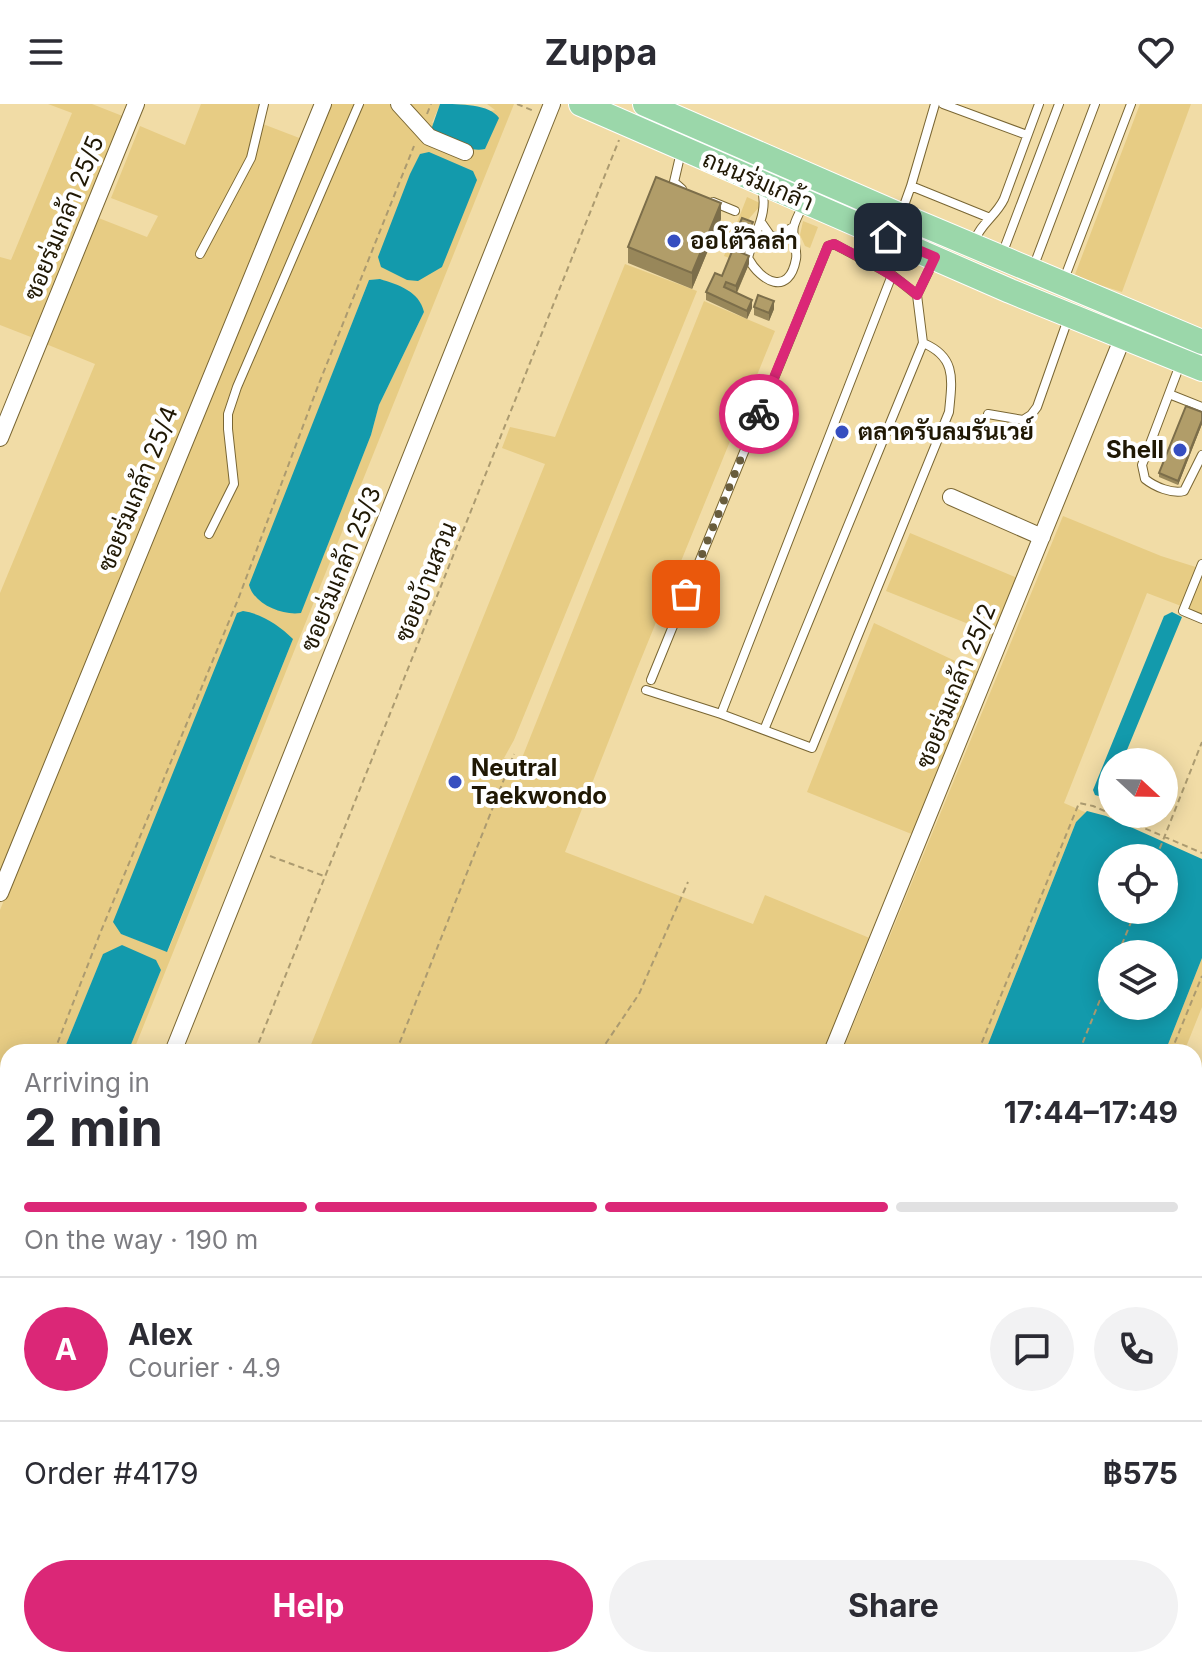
<!DOCTYPE html>
<html lang="en">
<head>
<meta charset="utf-8">
<style>
	body { margin:0; font-family:Inter,Sarabun,sans-serif; background:#f2f2f3; color:#2b2b33; height:100vh; display:flex; flex-direction:column; font-size:30px; white-space:nowrap }
	* { box-sizing:border-box; margin:0 }
	p { font-size:26px; color:#7c7c81 }
	.icon { flex:none; width:44px; height:44px; fill:none; stroke:currentColor; stroke-width:2; stroke-linecap:round; stroke-linejoin:round }
	.map { position:relative; flex:1; overflow:hidden }
	.side { position:absolute; left:0px; top:940px; width:1202px; height:624px; display:flex; flex-direction:column; background:#fff; border-radius:24px 24px 0 0; box-shadow:0 4px 20px #0003 }
	.side>* { flex:none }
	.needle { width:52px; rotate:112deg }
	.buttons { position:absolute; left:1098px; top:644px; display:grid; gap:16px }
	.buttons a { display:grid; place-items:center; width:80px; height:80px; border-radius:50%; background:#fff; box-shadow:0 4px 20px #0003; font-size:40px }
	.pin { position:absolute; display:grid; place-items:center; width:68px; height:68px; color:#fff; margin:-34px; border-radius:16px; box-shadow:0 4px 12px #0006 }
	.courier { position:absolute; display:grid; place-items:center; width:80px; height:80px; margin:-40px; border:6px solid #db2777; border-radius:50%; background:#fff; color:#222; box-shadow:0 2px 10px #0007 }
	.head em { font-style:normal; font-weight:700 }
	.head div { display:flex; flex-direction:column-reverse }
	.head { display:flex; align-items:center; justify-content:space-between; height:136px; padding:0 24px }
	h1 { font-size:52px; font-weight:700; line-height:60px }
	.bar { display:grid; grid-template-columns:repeat(4,1fr); gap:12px 8px; align-content:center; height:96px; padding:0 24px }
	.bar i { height:10px; border-radius:6px; background:#e1e1e2 }
	.bar .on { background:#db2777 }
	.bar p { grid-column:span 4 }
	.line { display:flex; align-items:center; gap:20px; padding:0 24px; border-top:2px solid #e1e1e2 }
	.line div { flex:1 }
	.round { display:grid; place-items:center; flex:none; width:84px; height:84px; border-radius:42px; background:#f2f2f3 }
	.action { display:flex; gap:16px; margin-top:auto; padding:16px 24px }
	.action a { flex:1; height:92px; border-radius:48px; background:#db2777; color:#fff; font-size:32px; font-weight:700; line-height:92px; text-align:center }
	.action a+a { background:#f2f2f3; color:#2b2b33 }
	header { display:flex; justify-content:space-between; align-items:center; height:104px; padding:0 24px; background:#fff; font-size:36px; font-weight:700 }
	.map>svg:first-child { display:block }
</style>
</head>
<body>
<header><svg class="icon" aria-label="menu" viewBox="0 0 24 24"><path d="M4 6h16M4 12h16M4 18h16"/></svg>Zuppa<svg class="icon" aria-label="heart" viewBox="0 0 24 24"><path d="M12 20l-8-8c-3-5 5-10 8-4 3-6 11-1 8 4z"/></svg></header>
<div class="map">
<svg width="1202" height="1564" viewBox="0 0 1202 1564">
	<rect width="100%" height="100%" fill="#f1dca6"/>
	<!-- green -->
	<path fill="#e7cc84" fill-rule="evenodd" d="M48,0H92L125,13L36,235L0,221V153L11,156L72,9Z
		M201,0H260L255,17L302,35L0,768V489L95,260L46,240L96,113L147,133L158,112L111,94L140,22L185,41Z
		M329,0H440L432,19L495,6L487,0H514L133,948H128L161,866L122,841L103,851L63,948H8V971L0,967V806ZM380,175L410,187L424,208L379,301L371,331L301,508L305,340L369,176ZM293,535L168,847L121,830Z
		M1140,0H1191L1122,188L1074,173Z
		M747,93L762,100L745,119L732,155L724,152Z
		M803,117L818,123L810,144L805,142L800,131Z
		M625,160L697,187L514,636L504,654L520,659L704,197L775,227L637,565L565,748L753,820L765,791L872,835L825,948H308L545,360L502,344L510,323L555,333Z
		M1063,412L1161,452L1202,465V510L1147,489L1064,699L1087,709L1076,718L985,948H842Z
		M910,429L1020,475L996,531L886,487Z
		M874,519L981,569L914,731L807,688Z
		M1202,854V903L1184,948H1165Z
		M8,1054V1088L0,1108V1071Z
		M0,1215L8,1217V1259L0,1278V1261L8,1241L0,1228Z
		M238,1556H451L447,1564H235Z"/>
	<!-- water -->
	<path fill="#139aac" fill-rule="evenodd" d="M440,0C460,0 490,0 499,14L485,45C468,49 445,35 431,26Z
		M429,48L473,67L477,76L442,163L418,177L407,176L381,163L378,153L410,70L420,50Z
		M380,175C399,181 419,187 424,208L379,301L371,331L301,509C282,512 254,500 249,481L369,176Z
		M243,507C262,510 279,521 293,535L167,848L121,830L113,818L237,509Z
		M1172,508L1182,513L1122,658H1112L1110,686L1102,693L1095,691L1093,686L1164,512Z
		M1087,707L1106,712L1202,755V854L1165,948H985L1076,718ZM1112,754H1164V806H1112ZM1164,850V902H1112V850Z
		M122,841L156,856L161,866L128,948H63L103,850Z
		M8,1088V1217L0,1215V1108Z
		M451,1556H719L716,1564H447Z
		M742,1556H917L915,1564H739Z"/>
	<g fill="none" stroke-linecap="round" stroke-linejoin="round">
		<!-- canal -->
		<path stroke="#139aac" stroke-width="14" d="M0,1530L8,1533
			M69,1556L90,1564"/>
		<defs>
			<path id="service" d="M935,0L911,82L990,114
				M943,0L1027,31
				M681,48L674,78L682,85
				M761,82C770,108 754,129 748,154C761,178 789,193 796,155C798,144 791,133 794,122C796,114 801,106 805,98
				M713,98L735,107
				M902,107L911,82
				M761,118L770,131L777,133L793,123
				M974,138C980,120 996,112 1004,95L1039,0
				M200,150L251,54L264,0
				M1001,153L1059,0
				M1033,164L1095,0
				M1063,178L1131,0
				M917,191L933,158
				M1181,258L1142,361L1145,375C1155,383 1172,390 1184,387L1202,351
				M1169,290L1202,303
				M988,310L1023,316L1031,311L1037,303L1068,215
				M209,430L234,380L228,325V310L237,283L359,0
				M1202,460L1183,507L1202,515
				M651,576L828,142L834,140L892,171L917,191L923,239C957,253 952,276 949,308L812,644L721,610
				M646,586L721,610L892,171
				M764,626L923,239
				M1194,1542L1202,1524
				M1184,1564L1187,1556"/>
			<path id="minor" d="M399,0L429,33L465,48
				M0,334L136,0
				M951,393L1042,433
				M0,789L323,0
				M173,948L552,0
				M832,948L1123,233
				M1194,1173L1202,1154
				M1194,1476L1202,1456
				M979,1564L982,1556
				M1034,1564L1037,1556
				M1158,1564L1162,1556"/>
			<path id="primary" d="M581,0L1010,187L1202,265
				M645,0L900,111L1202,238"/>
		</defs>
		<!-- service casing -->
		<use href="#service" stroke="#796633" stroke-width="10"/>
		<!-- minor casing -->
		<use href="#minor" stroke="#796633" stroke-width="18"/>
		<!-- primary casing -->
		<use href="#primary" stroke="#fff" stroke-width="26"/>
		<!-- path -->
		<path stroke="#ac9b70" stroke-width="2" stroke-dasharray="6 4" stroke-linecap="butt" d="M517,0L534,7
			M427,10L431,0
			M270,752L324,772
			M1156,754L1202,638
			M1118,850L1136,806
			M54,948L101,827L239,493L318,282L414,42
			M255,948L619,36
			M396,948L514,650
			M600,948L639,890L688,778
			M978,948L1079,699L1093,702L1202,749
			M1079,948L1112,866
			M1171,948L1202,872
			M0,1087L8,1068
			M0,1404L8,1384
			M0,1419L8,1422
			M0,1514L8,1517
			M0,1554L26,1564
			M118,1556L141,1564
			M339,1564L342,1556
			M730,1564L733,1556
			M836,1564L839,1556
			M925,1564L928,1556"/>
		<!-- service -->
		<use href="#service" stroke="#fff" stroke-width="8"/>
		<!-- minor -->
		<use href="#minor" stroke="#fff" stroke-width="16"/>
		<!-- primary -->
		<use href="#primary" stroke="#9bd7aa" stroke-width="24"/>
	</g>
	<!-- wall -->
	<path fill="#98875a" d="M721,115L692,185L628,159V143Z
		M753,122L748,134L737,130V126Z
		M749,160L737,189L752,204L747,215L706,196V188L722,172Z
		M754,203L774,205L769,217L754,211Z
		M1202,308V320L1178,381L1159,373V369Z"/>
	<!-- shaded-wall -->
	<path fill="#7c6e4a" d="M721,99V115L692,185V169Z
		M749,152V160L736,190V182Z
		M752,196V204L747,215V207Z
		M774,197V205L769,217V209Z
		M1202,316V320L1178,381V377Z"/>
	<!-- building -->
	<path fill="#b19d69" stroke="#7c6e4a" stroke-width="2" d="M656,73L721,99L692,169L628,143Z
		M742,114L753,118L748,130L737,126Z
		M733,145L749,152L736,182L726,178L724,183L752,196L747,207L706,188L715,169L722,172Z
		M758,191L774,197L769,209L754,203Z
		M1186,302L1202,308V316L1178,377L1159,369Z
		M1202,1532V1564H1188L1191,1556H1194V1550Z"/>
	<g fill="none" stroke-linecap="round" stroke-linejoin="round">
		<!-- done -->
		<path stroke="#695d3d" stroke-width="8" stroke-dasharray="0 14.4" d="M686,490L759,310"/>
		<!-- route -->
		<path stroke="#db2777" stroke-width="10" d="M759,310L828,142L834,140C863,155 893,169 917,191L935,153L888,133"/>
	</g>
	<!-- markers -->
	<g fill="#364ec0" stroke="#fff" stroke-width="3">
		<circle cx="674" cy="137" r="8"/>
		<circle cx="842" cy="328" r="8"/>
		<circle cx="1180" cy="346" r="8"/>
		<circle cx="455" cy="678" r="8"/>
	</g>
	<g text-anchor="middle" stroke-width="8" stroke-linejoin="round" paint-order="stroke">
		<!-- street labels -->
		<g font-size="24" fill="#201804" stroke="#fff">
			<text transform="translate(758 77) rotate(23)" y="8">ถนนร่มเกล้า</text>
			<text transform="translate(64 114) rotate(-68)" y="8">ซอยร่มเกล้า 25/5</text>
			<text transform="translate(138 385) rotate(-68)" y="8">ซอยร่มเกล้า 25/4</text>
			<text transform="translate(341 465) rotate(-68)" y="8">ซอยร่มเกล้า 25/3</text>
			<text transform="translate(426 478) rotate(-68)" y="8">ซอยบ้านสวน</text>
			<text transform="translate(956 582) rotate(-68)" y="8">ซอยร่มเกล้า 25/2</text>
		</g>
		<!-- poi labels -->
		<g font-size="24" font-weight="bold" fill="#201804" stroke="#fff" text-anchor="start">
			<text x="690" y="145">ออโต้วิลล่า</text>
			<text x="858" y="336">ตลาดรับลมรันเวย์</text>
			<text x="1164" y="354" text-anchor="end">Shell</text>
			<text x="471" y="672">Neutral<tspan x="471" dy="28">Taekwondo</tspan></text>
		</g>
	</g>
</svg>
<div class="buttons">
<a><svg class="needle" viewBox="-14 -14 28 28"><path d="M0-13l5 13h-10z" fill="#e53935"/><path d="M0 13l5-13h-10z" fill="#7c7c81"/></svg></a>
<a><svg class="icon" aria-label="locate" viewBox="0 0 24 24"><circle cx="12" cy="12" r="6"/><path d="M12 2v4M12 18v4M2 12h4M18 12h4"/></svg></a>
<a><svg class="icon" aria-label="layers" viewBox="0 0 24 24"><path d="M12 4l9 5-9 5-9-5zM3 14l9 5 9-5"/></svg></a>
</div>
<div class="pin" style="left:686px;top:490px;background:#ea580c"><svg class="icon" aria-label="bag" viewBox="0 0 24 24"><path d="M5 8h14l-1 12H6zM9 8a3 3 0 0 1 6 0"/></svg></div>
<div class="pin" style="left:888px;top:133px;background:#1f2937"><svg class="icon" aria-label="home" viewBox="0 0 24 24"><path d="M3 11l9-7 9 7M6 9v11h12V9"/></svg></div>
<div class="courier" style="left:759px;top:310px"><svg class="icon" aria-label="bike" viewBox="0 0 24 24"><circle cx="6" cy="16" r="4"/><circle cx="18" cy="16" r="4"/><path d="M6 16l4-8h5l3 8M10 8l3 8H6M13 5h3"/></svg></div>
<section class="side">
<div class="head"><div><h1>2 min</h1><p>Arriving in</p></div><em>17:44–17:49</em></div>
<div class="bar"><i class="on"></i><i class="on"></i><i class="on"></i><i></i><p>On the way · 190 m</p></div>
<div class="line" style="height:144px"><b class="round" style="background:#db2777;color:#fff">A</b><div><b>Alex</b><p>Courier · 4.9</p></div><a class="round"><svg class="icon" aria-label="chat" viewBox="0 0 24 24"><path d="M4 5h16v11H9l-5 4z"/></svg></a><a class="round"><svg class="icon" aria-label="phone" viewBox="0 0 24 24"><path d="M5 4h4l2 5-3 2q2 4 5 5l2-3 5 2v4C11 20 4 13 5 4z"/></svg></a></div>
<div class="line" style="height:104px"><div>Order #4179</div><b>฿575</b></div>
<div class="action"><a>Help</a><a>Share</a></div>
</section>
</div>
</body>
</html>
